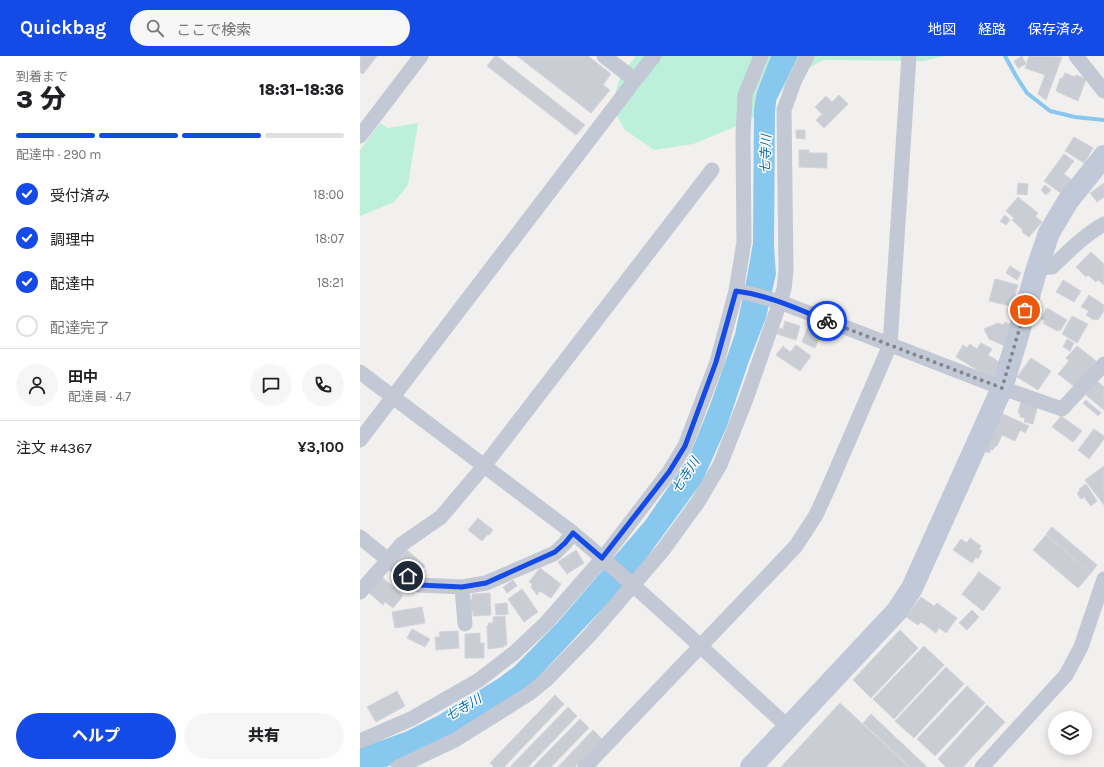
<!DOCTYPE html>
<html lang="ja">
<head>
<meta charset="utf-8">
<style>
	body { margin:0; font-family:Karla,"Noto Sans JP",sans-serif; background:#f6f6f6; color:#202124; height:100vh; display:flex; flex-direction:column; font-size:15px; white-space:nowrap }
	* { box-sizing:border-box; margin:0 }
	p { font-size:13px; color:#757577 }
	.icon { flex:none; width:22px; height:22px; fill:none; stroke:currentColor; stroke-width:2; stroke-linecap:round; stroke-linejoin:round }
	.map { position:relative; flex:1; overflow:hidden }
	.panel { display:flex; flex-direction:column; background:#fff; width:360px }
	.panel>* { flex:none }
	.tools { position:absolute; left:688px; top:655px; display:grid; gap:8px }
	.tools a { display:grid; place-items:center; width:44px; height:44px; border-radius:50%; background:#fff; box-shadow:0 2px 10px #0003; font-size:20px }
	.pin { position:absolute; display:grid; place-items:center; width:34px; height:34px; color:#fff; margin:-17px; border:2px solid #fff; border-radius:50%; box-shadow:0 1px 4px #0007 }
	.courier { position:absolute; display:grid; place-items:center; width:40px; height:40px; margin:-20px; border:3px solid #144ae6; border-radius:50%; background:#fff; color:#222; box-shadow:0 1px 5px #0007 }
	.summary em { font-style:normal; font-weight:800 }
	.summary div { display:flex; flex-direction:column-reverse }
	.summary { display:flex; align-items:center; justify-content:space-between; height:68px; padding:0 16px }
	h1 { font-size:26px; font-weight:800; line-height:30px }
	.bar { display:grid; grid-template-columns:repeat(4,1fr); gap:6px 4px; align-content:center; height:48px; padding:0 16px }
	.bar i { height:5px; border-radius:3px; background:#e0e0e0 }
	.bar .selected { background:#144ae6 }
	.bar p { grid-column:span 4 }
	.line { display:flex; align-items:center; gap:10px; padding:0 16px; border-top:1px solid #e0e0e0 }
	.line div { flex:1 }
	.round { display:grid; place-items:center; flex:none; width:42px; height:42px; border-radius:21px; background:#f6f6f6 }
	ol { padding:0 16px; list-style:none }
	li { display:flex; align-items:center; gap:12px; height:44px }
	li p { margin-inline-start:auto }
	li .icon { padding:4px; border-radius:50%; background:#144ae6; color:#fff; stroke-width:4 }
	li:last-child { color:#757577 }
	li i { width:22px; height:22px; border:2px solid #e0e0e0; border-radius:50% }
	.action { display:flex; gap:8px; margin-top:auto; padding:8px 16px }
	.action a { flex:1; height:46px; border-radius:24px; background:#144ae6; color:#fff; font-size:16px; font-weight:800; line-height:46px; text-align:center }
	.action a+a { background:#f6f6f6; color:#202124 }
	header { display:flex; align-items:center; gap:24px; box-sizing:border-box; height:56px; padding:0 20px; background:#144ae6; color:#fff }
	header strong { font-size:19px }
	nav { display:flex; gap:22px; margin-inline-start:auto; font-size:14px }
	.search { width:280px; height:36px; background:#f6f6f6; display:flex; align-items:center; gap:10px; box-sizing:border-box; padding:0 14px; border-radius:22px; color:#757577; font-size:15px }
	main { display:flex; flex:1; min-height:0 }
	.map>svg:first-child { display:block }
</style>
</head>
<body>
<header>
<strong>Quickbag</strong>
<div class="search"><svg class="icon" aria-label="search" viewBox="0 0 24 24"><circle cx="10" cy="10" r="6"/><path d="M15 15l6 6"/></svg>ここで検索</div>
<nav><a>地図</a><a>経路</a><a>保存済み</a></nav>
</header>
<main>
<section class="panel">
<div class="summary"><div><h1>3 分</h1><p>到着まで</p></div><em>18:31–18:36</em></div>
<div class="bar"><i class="selected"></i><i class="selected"></i><i class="selected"></i><i></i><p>配達中 · 290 m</p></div>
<ol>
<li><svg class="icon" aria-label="check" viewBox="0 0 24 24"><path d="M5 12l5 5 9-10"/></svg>受付済み<p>18:00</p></li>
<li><svg class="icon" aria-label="check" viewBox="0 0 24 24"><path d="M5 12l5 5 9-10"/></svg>調理中<p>18:07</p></li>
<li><svg class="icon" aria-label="check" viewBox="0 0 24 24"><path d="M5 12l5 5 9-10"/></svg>配達中<p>18:21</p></li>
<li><i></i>配達完了</li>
</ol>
<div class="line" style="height:72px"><a class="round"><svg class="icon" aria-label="person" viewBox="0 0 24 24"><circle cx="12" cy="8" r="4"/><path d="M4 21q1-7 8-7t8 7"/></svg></a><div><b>田中</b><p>配達員 · 4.7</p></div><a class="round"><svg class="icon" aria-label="chat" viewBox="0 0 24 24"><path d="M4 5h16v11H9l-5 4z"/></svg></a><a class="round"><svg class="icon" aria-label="phone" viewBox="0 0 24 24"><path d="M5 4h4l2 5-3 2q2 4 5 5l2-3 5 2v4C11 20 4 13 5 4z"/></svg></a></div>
<div class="line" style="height:52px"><div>注文 #4367</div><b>¥3,100</b></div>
<div class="action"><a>ヘルプ</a><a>共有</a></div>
</section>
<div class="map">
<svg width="744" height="711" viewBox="0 0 744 711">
	<rect width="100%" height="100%" fill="#f2efef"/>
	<!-- green -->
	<path fill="#bcf0da" d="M276,0H585L564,5L463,4L438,18L389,65L333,88L294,94L264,73L252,49L261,18Z
		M20,67L28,72L58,67L48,129L34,146L0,160V94Z"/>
	<!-- water -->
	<path fill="#88c7ee" d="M411,0H438L416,45L415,57L414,191L416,218L406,262L389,305L367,370L342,426L274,519L170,630L73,690L26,711H0V692L45,676L79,659L139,622L155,610L198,566L285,465L329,401L350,349L375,278L387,221L393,187L394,53L397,36Z"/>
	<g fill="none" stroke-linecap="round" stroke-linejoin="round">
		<!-- stream -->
		<path stroke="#88c7ee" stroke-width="4" d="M645,0L656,20L667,37L690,55L715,61L744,64"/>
	</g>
	<!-- building -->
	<path fill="#cbcdd5" stroke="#d3d4db" d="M0,0H17L3,18L0,16Z
		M135,0H137L225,69L216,79L127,10Z
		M157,0H228L251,18L243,29L250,34L231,57Z
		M662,0L666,8L658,12L654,5Z
		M669,0L702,1L686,44L678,38L685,19L665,12Z
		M705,17L715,21L716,19L726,23L718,45L696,35L700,22L702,23Z
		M479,39L488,48L464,72L456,64L462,58L455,51L466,40L472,46Z
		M436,74H445V83L436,82Z
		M714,81L733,92L724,107L705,95Z
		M439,94H449V97H467V112L439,111Z
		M704,98L714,105L704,118L712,124L702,138L684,125Z
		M658,127L668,128L667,139L657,138Z
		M744,127V141L737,146L730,137Z
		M685,129L691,134L686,139L681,134Z
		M658,141L678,157L675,160L682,166L669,181L662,176L663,174L652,164L654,162L646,155Z
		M645,159L650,164L646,169L640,165Z
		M731,196L744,208V229L738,224L736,226L728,219L726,221L716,211Z
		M650,210L661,217L657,224L646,217Z
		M635,223L658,229L654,242L658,243L655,251L629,245Z
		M703,224L721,235L714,246L696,236Z
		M729,239L744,249V255L738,264L735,263L734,264L726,259L729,255L721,251Z
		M687,252L707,264L700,275L698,274L697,275L683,267L685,265L681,263Z
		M712,260L728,268L717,287L702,278Z
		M425,265L440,270L436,284L417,278L419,272L423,273Z
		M645,266L652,269L647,291L629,283L624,273L638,267L643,269Z
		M448,270L462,276L455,292L442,286Z
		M707,283L714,287L710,295L703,291Z
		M621,287L632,293L628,299L641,307L632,323L596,301L603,289L607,292L610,288L617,293Z
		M436,289L451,300L440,315L416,299L423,290L430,296Z
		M717,290L736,305L715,331L698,318L709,305L706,302Z
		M671,302L691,315L678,334L657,321Z
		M737,325L744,331V354L726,339Z
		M726,344L741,357L738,360L723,347Z
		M661,345L678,349L673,368L664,366L665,362L660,361V357H658Z
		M641,357L669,370L665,377L660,374L655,385L642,379L637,390H635L633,394L631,393L629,397L624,395Z
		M701,360L722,375L713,386L692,371Z
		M734,373L744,380V383L729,403L718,394Z
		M744,410V449L725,424Z
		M726,428L737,445L731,450L724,441L721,443L717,437L720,435L719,433Z
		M118,462L133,474L129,479L128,478L122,485L108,474Z
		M692,471L737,509L731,517L686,478Z
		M686,479L731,517L718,532L673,494Z
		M610,482L621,490L619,493L622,495L618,503L616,501L612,507L593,494L601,483L607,487Z
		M47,494L65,510L57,519L38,505Z
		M216,494L224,507L207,518L198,506Z
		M180,512L201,528L191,542L180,535L177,539L171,531L172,528L169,526Z
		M619,516L641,532L623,555L602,538Z
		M21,520L43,540L33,552L25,546L23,549L8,536Z
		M153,524L157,530L147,537L143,531Z
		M162,533L178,556L164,566L148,543Z
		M130,537L131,559L113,560V555L111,556L110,544H112V538Z
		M561,541L574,550L577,547L597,562L586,577L579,572L576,577L561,566L558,569L546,561Z
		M147,547L148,558L136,559L135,548Z
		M62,551L65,567L35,572L32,556Z
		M612,554L619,561L607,574L599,567Z
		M145,560L147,589H144V591L128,593L127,570L129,569L128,567H133V561Z
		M52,573L70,583L65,591L47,582Z
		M540,574L558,592L511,642L493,624Z
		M98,575L99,592L76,594L75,581H80L79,576Z
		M120,577V587H124V602H105V578Z
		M564,590L584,609L534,663L513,643Z
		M586,611L604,628L554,682L535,665Z
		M607,630L625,647L575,700L557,683Z
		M37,635L45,650L16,666L7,651Z
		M195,639L204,648L144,711H134L130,707Z
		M480,647L549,711H421Z
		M627,649L645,666L603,711H586L578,703Z
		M208,651L217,660L168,711H150Z
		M511,658L567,711H550L503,667Z
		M220,663L229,672L191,711H173Z
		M233,674L242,683L215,711H198Z"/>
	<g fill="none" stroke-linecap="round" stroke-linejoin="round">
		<!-- street -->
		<path stroke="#c2c8d4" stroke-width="15" d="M244,0L275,24
			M716,0L744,35
			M0,80L61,0
			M677,212L692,211C708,196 724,179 744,168
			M376,235L384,236L420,246L642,332L702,353L744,308
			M0,316L213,477C287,539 357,606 428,671
			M0,384L275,24L294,0
			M0,481L59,529L102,531L126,527L195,497L205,487L213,477
			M102,531L105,568
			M0,536L42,488L81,461L124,410L352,114
			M0,685L51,663L119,624L154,597L186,567L243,502L309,416L325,390L357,306L376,235L384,186L383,80L385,39L401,0
			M38,711L95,684L170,637L186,624L229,580L303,494L338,446L360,409L386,343L420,246L424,233L426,214L424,54L434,26L447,0
			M225,711L436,490L456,459L467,435L530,289L549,0
			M622,711L706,619L721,591L744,523"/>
		<!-- secondary -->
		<path stroke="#c1c8d8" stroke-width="22" d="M391,711L537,555L552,532L642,332L657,283L677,212L689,177L708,145L744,100"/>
	</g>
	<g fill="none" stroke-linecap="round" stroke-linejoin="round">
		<!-- done -->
		<path stroke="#828690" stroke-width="4" stroke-dasharray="0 7.2" d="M467,265L642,332L665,254"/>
		<!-- route -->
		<path stroke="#144ae6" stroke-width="5" d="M48,520L59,529L102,531L126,527L195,496L205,487L213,477L242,502L309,416L325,390L356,306L376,235C408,239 438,253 467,265"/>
	</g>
	<g text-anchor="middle" stroke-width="3" stroke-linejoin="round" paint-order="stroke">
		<!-- water labels -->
		<g font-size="13" font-style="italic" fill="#096dae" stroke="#fff">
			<text transform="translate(405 98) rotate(-88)" y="5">七寺川</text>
			<text transform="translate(325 419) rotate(-57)" y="5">七寺川</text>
			<text transform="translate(103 651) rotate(-31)" y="5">七寺川</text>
		</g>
	</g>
</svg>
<div class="tools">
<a><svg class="icon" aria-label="layers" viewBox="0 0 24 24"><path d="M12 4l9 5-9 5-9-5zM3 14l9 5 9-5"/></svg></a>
</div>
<div class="pin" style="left:665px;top:254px;background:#ea580c"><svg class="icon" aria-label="bag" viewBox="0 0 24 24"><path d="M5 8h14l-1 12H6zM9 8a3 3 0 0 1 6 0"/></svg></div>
<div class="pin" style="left:48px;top:520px;background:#1f2937"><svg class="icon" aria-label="home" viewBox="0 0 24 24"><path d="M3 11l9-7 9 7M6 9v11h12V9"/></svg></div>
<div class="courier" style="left:467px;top:265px"><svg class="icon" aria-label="bike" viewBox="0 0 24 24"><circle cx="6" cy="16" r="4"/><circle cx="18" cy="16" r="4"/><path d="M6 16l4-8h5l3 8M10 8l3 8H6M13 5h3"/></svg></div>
</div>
</main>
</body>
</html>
